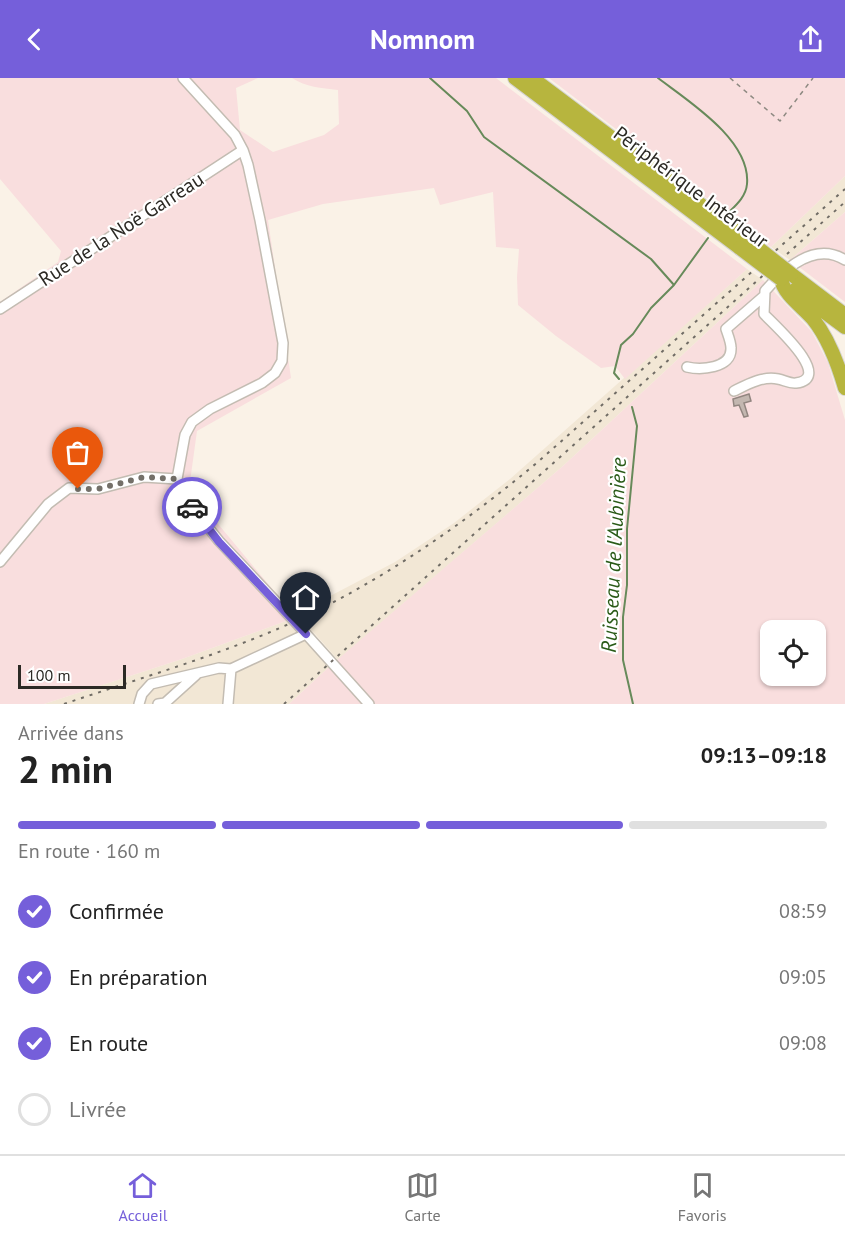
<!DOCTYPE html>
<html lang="fr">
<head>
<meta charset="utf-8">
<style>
	body { margin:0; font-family:"PT Sans",sans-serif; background:#f6f6f6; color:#222; height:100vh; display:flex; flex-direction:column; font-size:22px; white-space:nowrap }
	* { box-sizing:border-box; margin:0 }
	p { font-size:20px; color:#767676 }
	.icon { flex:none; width:33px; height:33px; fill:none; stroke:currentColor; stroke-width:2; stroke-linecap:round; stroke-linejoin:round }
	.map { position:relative; height:626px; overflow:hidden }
	.drawer { display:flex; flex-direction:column; background:#fff; flex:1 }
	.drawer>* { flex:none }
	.tools { position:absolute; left:760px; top:542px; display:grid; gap:12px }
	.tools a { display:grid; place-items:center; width:66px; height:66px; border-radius:12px; background:#fff; box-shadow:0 2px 4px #0004; font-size:30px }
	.scale { position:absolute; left:18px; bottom:15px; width:108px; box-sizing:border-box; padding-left:6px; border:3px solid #2c2a25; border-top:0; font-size:16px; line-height:21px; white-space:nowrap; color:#2c2a25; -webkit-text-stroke:4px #fff; paint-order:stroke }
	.pin { position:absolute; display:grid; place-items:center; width:51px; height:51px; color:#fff; margin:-62px -26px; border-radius:50% 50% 50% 0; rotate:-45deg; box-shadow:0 0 6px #0007 }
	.pin .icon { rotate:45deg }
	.courier { position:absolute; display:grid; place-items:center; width:60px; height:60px; margin:-30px; border:4px solid #755fda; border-radius:50%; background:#fff; color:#222; box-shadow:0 2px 8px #0007 }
	.summary em { font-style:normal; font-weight:800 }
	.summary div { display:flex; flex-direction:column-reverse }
	.summary { display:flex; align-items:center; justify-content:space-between; height:102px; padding:0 18px }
	h1 { font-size:39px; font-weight:800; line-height:45px }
	.bar { display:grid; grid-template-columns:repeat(4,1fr); gap:9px 6px; align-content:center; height:72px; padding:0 18px }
	.bar i { height:8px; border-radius:4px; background:#e0e0e0 }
	.bar .current { background:#755fda }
	.bar p { grid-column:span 4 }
	ol { padding:0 18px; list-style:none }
	li { display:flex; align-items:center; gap:18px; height:66px }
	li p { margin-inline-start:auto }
	li .icon { padding:6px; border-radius:50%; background:#755fda; color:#fff; stroke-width:4 }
	li:last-child { color:#767676 }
	li i { width:33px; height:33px; border:3px solid #e0e0e0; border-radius:50% }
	header { display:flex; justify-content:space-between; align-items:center; height:78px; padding:0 18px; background:#755fda; color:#fff; font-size:27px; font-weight:800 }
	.tab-bar { display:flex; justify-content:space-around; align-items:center; height:84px; border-top:2px solid #e0e0e0; background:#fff; font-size:16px; color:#767676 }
	.tab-bar a { display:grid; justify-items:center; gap:3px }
	.tab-bar .current { color:#755fda }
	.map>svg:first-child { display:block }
</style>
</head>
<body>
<header><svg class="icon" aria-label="back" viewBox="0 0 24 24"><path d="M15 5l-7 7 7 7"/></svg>Nomnom<svg class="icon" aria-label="share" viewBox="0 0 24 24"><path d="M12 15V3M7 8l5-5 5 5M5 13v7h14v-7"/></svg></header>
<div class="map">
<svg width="845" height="626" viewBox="0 0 845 626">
	<rect width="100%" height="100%" fill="#faf2e7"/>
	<!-- built -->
	<path fill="#f2e7d5" d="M845,98V134L790,182L771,169Z
		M747,191L763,202L563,388L338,582L316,557L294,537L395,484L454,445L510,401Z
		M286,543L329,589L289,626H44L182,581Z"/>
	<!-- green -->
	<path fill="#f9dede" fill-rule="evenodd" d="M0,0H258L236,10L240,52L273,74L324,57L339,46L338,12C321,10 306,9 292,0H496L747,191L625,301L615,288L601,290L556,258L518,227L517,199L519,171L496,169L493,114L440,127L434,110L323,126L268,142L291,300L197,353L189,411L294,537L286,543L182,581L44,626H0V224L58,184L61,173L0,101Z
		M549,0H845V98L771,169Z
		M845,134V224L790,182Z
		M763,202L812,254L828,285L845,342V626H289L329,589L563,388ZM771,552H816V597H771Z"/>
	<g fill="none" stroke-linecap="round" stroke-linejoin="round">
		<!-- stream -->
		<path stroke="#678a5a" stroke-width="2" d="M430,0L467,33L484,59L651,181L674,207
			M658,0C688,23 751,62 747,106C746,119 735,128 727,136
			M619,301L614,295L621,267L633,256L651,230L674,207L708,160
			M632,329L637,348L627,451V507L623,539V582L633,626"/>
	</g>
	<!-- building -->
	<path fill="#c3b7b0" stroke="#928680" stroke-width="1.5" d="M749,316L751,323L744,325L748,338L744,339L739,327L734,328L733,321Z"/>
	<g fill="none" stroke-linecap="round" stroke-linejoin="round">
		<defs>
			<path id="minor" d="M183,0L235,57L243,72L248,87L260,142L283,265L282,283L275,295L262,305L210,331L192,344L185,357L177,401L183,418L219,463L298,547L369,626
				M0,231L243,72
				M687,289C700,292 732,291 731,270C731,264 728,257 726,251L764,218
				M734,313C748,306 762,298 778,301C784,302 790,306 796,305C835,300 773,246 764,236L765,213C784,191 815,163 845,182
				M0,484L48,426L69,410L98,411L144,399L177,401
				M139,626L142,616L151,606L219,590L231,591L306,556
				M158,626L165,625L196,597
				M228,626L231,591"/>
			<path id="highway" d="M515,0L740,170
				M532,0L749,163
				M791,196L845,237
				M781,201C784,217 803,229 813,241C829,261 838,286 845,310
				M795,212L845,249"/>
		</defs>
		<!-- minor casing -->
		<use href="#minor" stroke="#c3bcb2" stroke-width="12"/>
		<!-- highway casing -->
		<use href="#highway" stroke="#d5d4d3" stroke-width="16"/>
		<!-- path -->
		<path stroke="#8d8981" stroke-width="1.5" stroke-dasharray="4.5 4.5" stroke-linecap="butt" d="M730,0L780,43L813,0"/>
		<!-- minor -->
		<use href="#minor" stroke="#fff" stroke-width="9"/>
		<!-- highway -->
		<use href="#highway" stroke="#b7b53e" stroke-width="14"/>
		<!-- rail -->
		<path stroke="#706c65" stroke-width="2" stroke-dasharray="3 6" stroke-linecap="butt" d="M64,626C143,599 224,576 300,541C386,500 465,445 539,383L845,111
			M284,626L845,124"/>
		<defs>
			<path id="highway-bridge" d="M749,163L791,196
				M740,170L781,201"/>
		</defs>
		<!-- highway-bridge casing -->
		<use href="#highway-bridge" stroke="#d5d4d3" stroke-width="16" stroke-linecap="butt"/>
		<!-- highway-bridge -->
		<use href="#highway-bridge" stroke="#b7b53e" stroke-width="14"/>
	</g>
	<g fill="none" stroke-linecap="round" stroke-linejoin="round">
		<!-- done -->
		<path stroke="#747069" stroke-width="6" stroke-dasharray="0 10.8" d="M78,411H98L144,399L177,401L183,418L192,429"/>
		<!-- route -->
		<path stroke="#755fda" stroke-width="8" d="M192,429L219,464L306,556"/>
	</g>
	<g text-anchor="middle" stroke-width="4.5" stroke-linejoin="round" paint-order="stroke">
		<!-- street labels -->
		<g font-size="20" fill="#2c2a25" stroke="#fff">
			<text transform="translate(691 109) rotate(37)" y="7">Périphérique Intérieur</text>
			<text transform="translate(121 151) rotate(-33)" y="7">Rue de la Noë Garreau</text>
		</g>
		<!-- water labels -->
		<g font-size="21" font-style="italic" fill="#2a5b18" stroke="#fff">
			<text transform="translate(614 477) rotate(-87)" y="7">Ruisseau de l'Aubinière</text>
		</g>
	</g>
</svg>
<div class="tools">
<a><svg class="icon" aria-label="locate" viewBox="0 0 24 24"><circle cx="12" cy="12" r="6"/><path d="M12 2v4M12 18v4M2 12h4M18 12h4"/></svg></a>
</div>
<div class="scale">100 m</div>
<div class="pin" style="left:78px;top:411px;background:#ea580c"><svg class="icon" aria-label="bag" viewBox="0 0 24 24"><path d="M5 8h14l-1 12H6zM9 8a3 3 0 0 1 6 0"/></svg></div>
<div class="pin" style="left:306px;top:556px;background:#1f2937"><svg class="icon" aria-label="home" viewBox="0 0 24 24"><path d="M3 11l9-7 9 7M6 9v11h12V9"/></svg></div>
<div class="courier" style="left:192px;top:429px"><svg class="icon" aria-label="car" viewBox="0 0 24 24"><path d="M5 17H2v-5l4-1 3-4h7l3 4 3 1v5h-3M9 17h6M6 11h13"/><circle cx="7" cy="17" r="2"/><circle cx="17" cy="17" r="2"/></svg></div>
</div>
<section class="drawer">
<div class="summary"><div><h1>2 min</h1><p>Arrivée dans</p></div><em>09:13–09:18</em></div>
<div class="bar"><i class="current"></i><i class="current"></i><i class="current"></i><i></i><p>En route · 160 m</p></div>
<ol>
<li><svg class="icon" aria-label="check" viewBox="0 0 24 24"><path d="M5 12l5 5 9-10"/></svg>Confirmée<p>08:59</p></li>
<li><svg class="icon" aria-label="check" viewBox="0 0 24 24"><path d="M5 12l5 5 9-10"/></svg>En préparation<p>09:05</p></li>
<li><svg class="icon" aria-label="check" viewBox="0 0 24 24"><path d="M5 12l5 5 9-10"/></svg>En route<p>09:08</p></li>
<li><i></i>Livrée</li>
</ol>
</section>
<nav class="tab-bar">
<a class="current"><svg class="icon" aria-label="home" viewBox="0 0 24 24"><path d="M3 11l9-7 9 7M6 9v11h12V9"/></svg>Accueil</a>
<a><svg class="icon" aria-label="map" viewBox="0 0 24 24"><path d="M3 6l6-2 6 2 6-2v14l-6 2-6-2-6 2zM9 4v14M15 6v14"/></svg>Carte</a>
<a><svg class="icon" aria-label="saved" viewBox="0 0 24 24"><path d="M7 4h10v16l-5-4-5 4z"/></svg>Favoris</a>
</nav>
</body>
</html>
